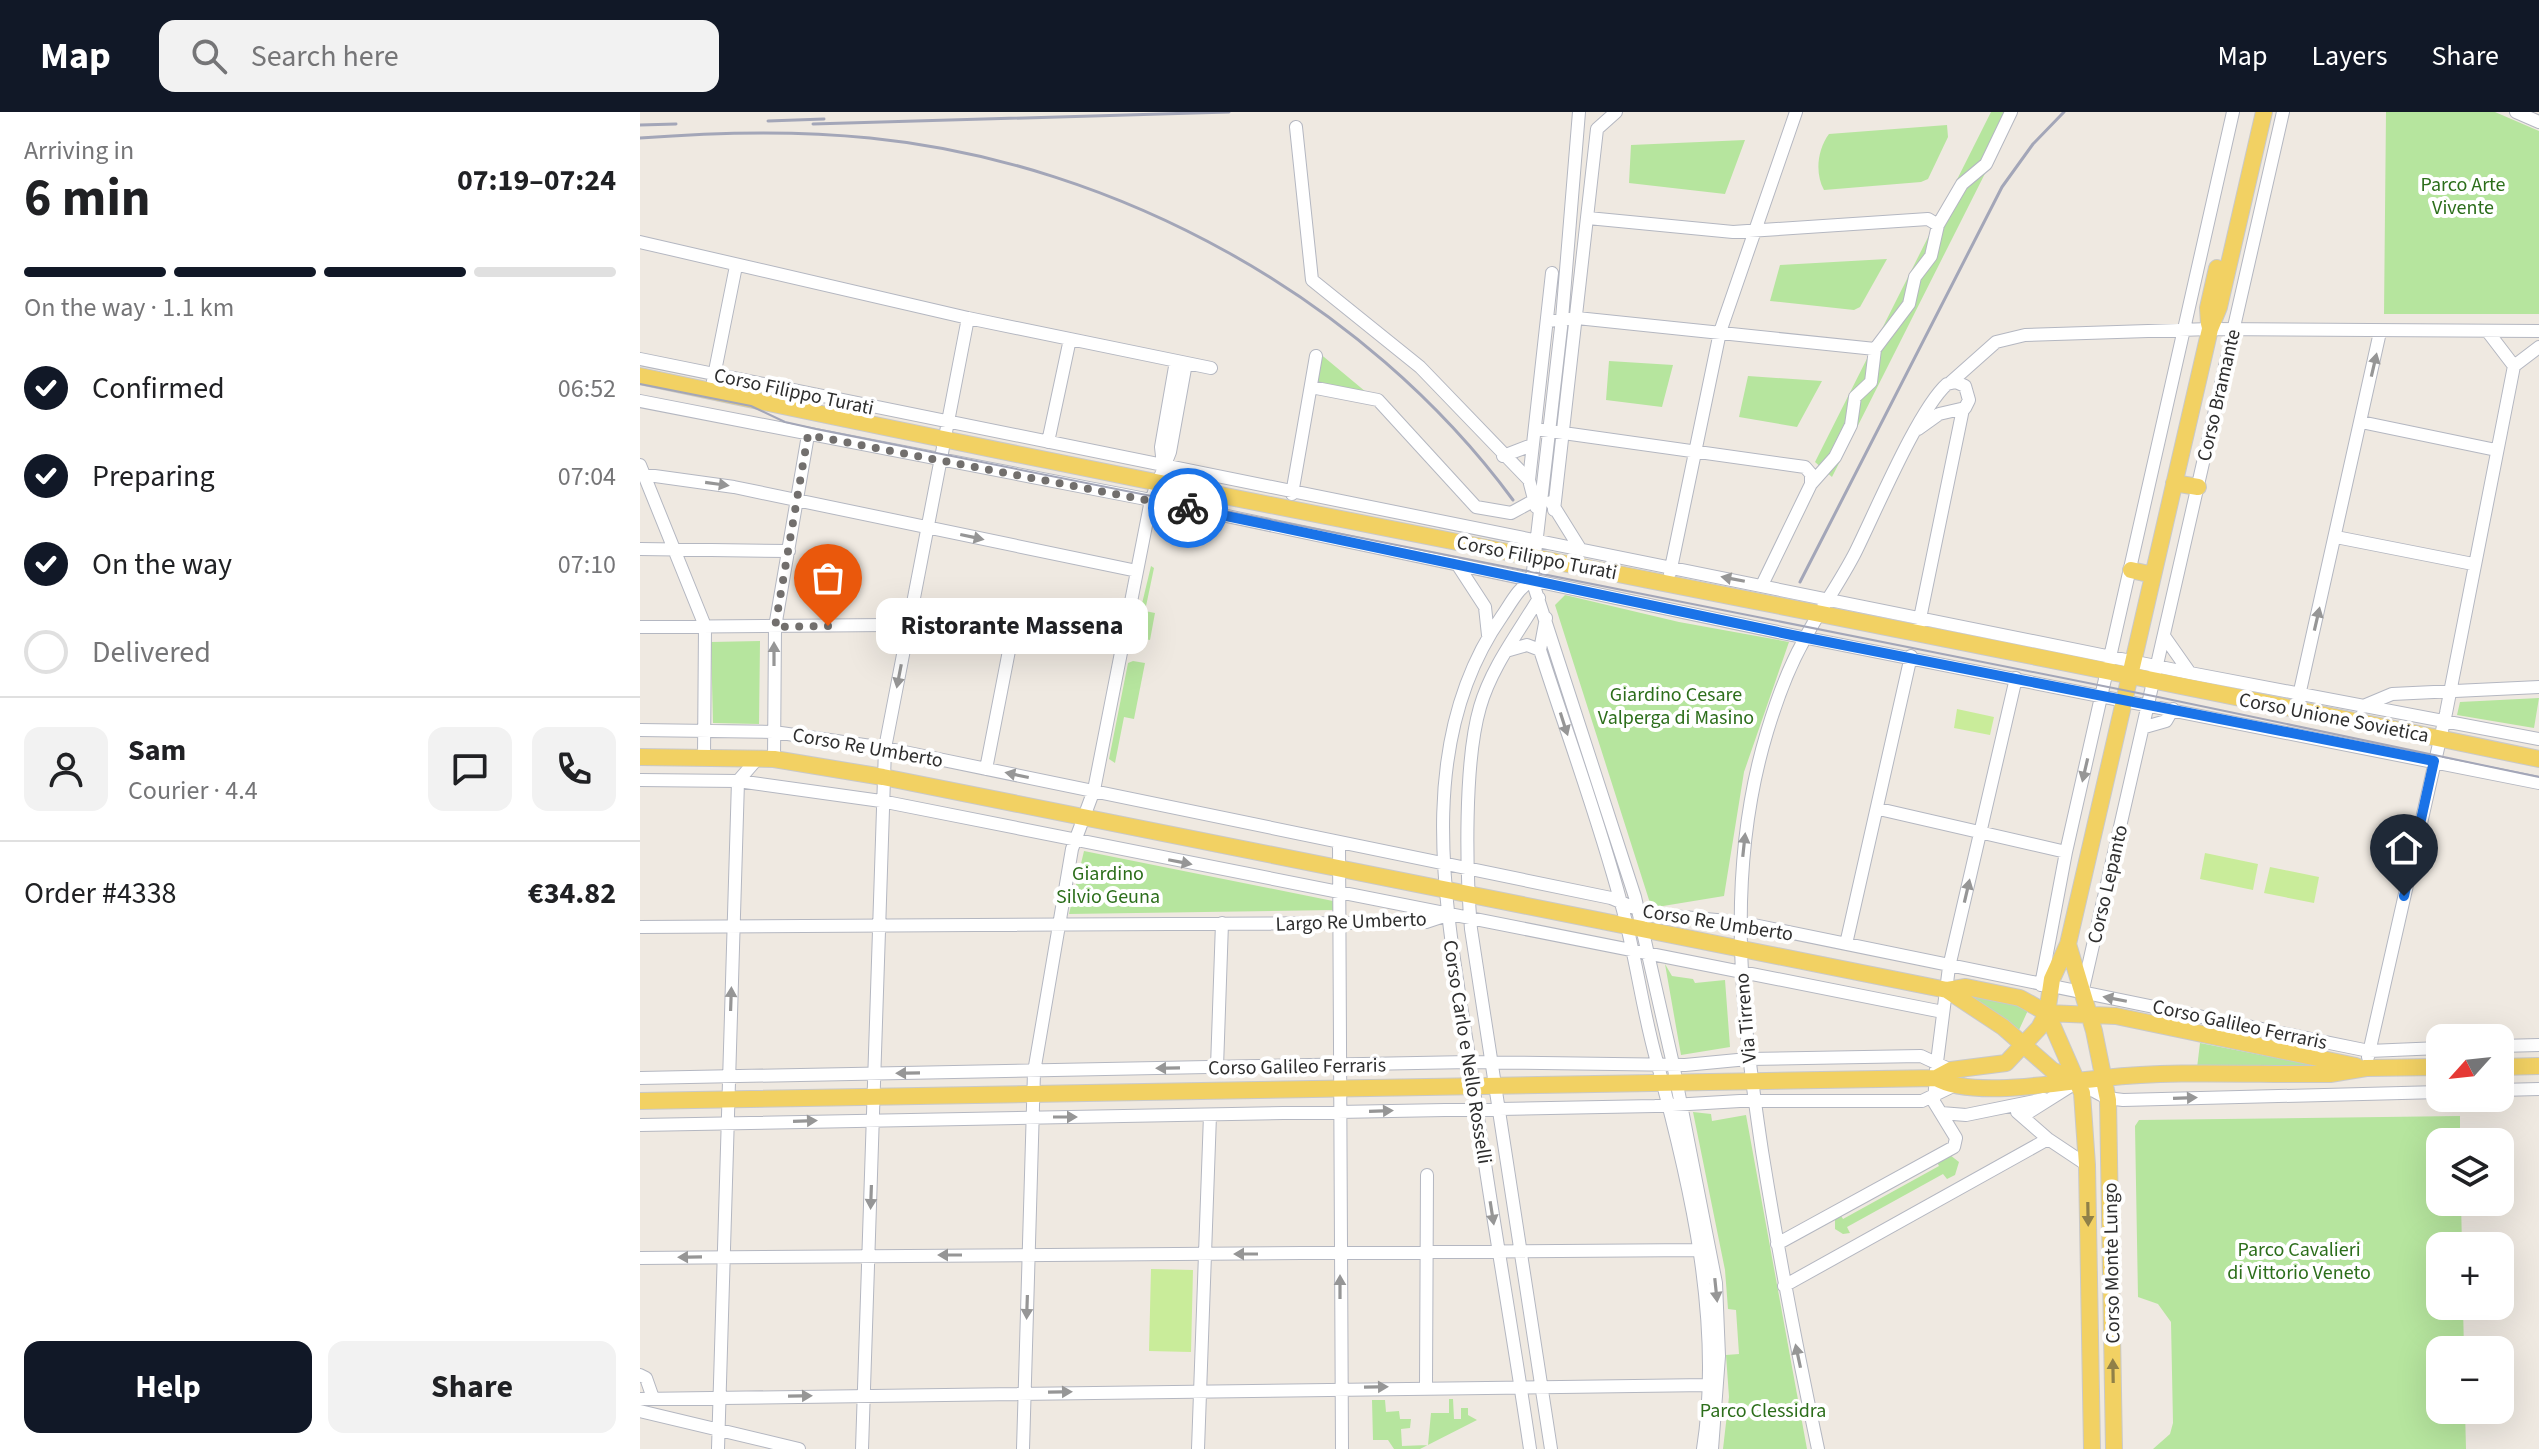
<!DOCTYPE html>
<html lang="en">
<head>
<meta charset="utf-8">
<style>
	body { margin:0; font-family:"Source Sans 3",sans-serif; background:#f2f2f2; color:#202124; height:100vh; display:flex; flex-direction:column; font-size:30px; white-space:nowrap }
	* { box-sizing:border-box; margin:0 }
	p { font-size:26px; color:#757577 }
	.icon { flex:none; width:44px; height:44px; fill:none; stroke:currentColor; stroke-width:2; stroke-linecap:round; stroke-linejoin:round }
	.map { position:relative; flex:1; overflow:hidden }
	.side { display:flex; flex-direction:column; background:#fff; width:640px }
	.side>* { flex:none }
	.needle { width:52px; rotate:243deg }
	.controls { position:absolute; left:1786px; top:912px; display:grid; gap:16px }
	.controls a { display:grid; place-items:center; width:88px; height:88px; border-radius:16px; background:#fff; box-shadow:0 8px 32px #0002; font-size:40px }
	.pin { position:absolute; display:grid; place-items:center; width:68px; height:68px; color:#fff; margin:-82px -34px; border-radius:50% 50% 50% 0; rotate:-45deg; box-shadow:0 0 8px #0007 }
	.pin .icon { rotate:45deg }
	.courier { position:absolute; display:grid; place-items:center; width:80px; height:80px; margin:-40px; border:6px solid #1a73e8; border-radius:50%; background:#fff; color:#222; box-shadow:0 2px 10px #0007 }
	.bubble { position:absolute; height:56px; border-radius:16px; background:#fff; box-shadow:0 8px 32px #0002; font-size:26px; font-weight:700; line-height:56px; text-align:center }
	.head em { font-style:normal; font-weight:700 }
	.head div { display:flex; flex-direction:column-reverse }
	.head { display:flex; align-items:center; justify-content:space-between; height:136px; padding:0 24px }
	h1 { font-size:52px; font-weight:700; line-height:60px }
	.bar { display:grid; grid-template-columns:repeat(4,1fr); gap:12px 8px; align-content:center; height:96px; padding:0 24px }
	.bar i { height:10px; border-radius:6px; background:#e0e0e0 }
	.bar .on { background:#111827 }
	.bar p { grid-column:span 4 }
	.line { display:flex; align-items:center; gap:20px; padding:0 24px; border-top:2px solid #e0e0e0 }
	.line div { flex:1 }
	.round { display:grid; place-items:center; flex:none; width:84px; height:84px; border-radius:16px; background:#f2f2f2 }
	ol { padding:0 24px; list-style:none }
	li { display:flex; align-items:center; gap:24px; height:88px }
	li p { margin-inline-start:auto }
	li .icon { padding:8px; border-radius:50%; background:#111827; color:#fff; stroke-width:4 }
	li:last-child { color:#757577 }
	li i { width:44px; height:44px; border:4px solid #e0e0e0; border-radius:50% }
	.cta { display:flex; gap:16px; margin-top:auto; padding:16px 24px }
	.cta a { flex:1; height:92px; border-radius:16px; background:#111827; color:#fff; font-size:32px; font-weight:700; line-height:92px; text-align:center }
	.cta a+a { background:#f2f2f2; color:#202124 }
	header { display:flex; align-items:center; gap:48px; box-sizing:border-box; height:112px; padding:0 40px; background:#111827; color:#fff }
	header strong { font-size:38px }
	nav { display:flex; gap:44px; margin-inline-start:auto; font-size:28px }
	.search { width:560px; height:72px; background:#f2f2f2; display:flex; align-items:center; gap:20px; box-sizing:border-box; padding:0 28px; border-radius:16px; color:#757577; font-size:30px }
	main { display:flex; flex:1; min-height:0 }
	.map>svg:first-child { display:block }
</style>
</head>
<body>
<header>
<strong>Map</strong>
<div class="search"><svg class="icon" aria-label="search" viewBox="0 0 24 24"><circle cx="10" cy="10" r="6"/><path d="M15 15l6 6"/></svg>Search here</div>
<nav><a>Map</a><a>Layers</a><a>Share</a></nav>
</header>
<main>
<section class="side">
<div class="head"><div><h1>6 min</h1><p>Arriving in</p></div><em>07:19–07:24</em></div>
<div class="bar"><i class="on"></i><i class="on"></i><i class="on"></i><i></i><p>On the way · 1.1 km</p></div>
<ol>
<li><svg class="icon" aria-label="check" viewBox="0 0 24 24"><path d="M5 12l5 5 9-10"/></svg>Confirmed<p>06:52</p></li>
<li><svg class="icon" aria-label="check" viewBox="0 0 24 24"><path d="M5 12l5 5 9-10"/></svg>Preparing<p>07:04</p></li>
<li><svg class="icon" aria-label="check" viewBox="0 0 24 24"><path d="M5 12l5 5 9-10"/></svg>On the way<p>07:10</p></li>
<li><i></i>Delivered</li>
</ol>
<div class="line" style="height:144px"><a class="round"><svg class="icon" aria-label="person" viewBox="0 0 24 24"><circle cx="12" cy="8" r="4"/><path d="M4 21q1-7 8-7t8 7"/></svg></a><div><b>Sam</b><p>Courier · 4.4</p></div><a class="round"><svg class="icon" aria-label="chat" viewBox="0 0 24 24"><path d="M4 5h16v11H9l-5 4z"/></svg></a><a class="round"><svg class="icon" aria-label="phone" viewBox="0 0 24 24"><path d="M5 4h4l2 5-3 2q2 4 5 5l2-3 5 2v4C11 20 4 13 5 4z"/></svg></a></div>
<div class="line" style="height:104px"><div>Order #4338</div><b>€34.82</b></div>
<div class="cta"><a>Help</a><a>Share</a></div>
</section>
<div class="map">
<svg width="1899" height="1337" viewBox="0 0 1899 1337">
	<rect width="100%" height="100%" fill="#efe9e1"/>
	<!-- green -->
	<path fill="#b6e59e" d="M1351,0H1376L1192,365L1175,350Z
		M1746,0H1855L1899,19V202H1744Z
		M1307,13L1308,25L1288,67L1281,70L1184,78C1175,62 1177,38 1189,22Z
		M1105,28L1085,82L989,71L991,33Z
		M1247,147L1220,195L1214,198L1130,189L1140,153Z
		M678,240L732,285L673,273Z
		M969,249L1033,253L1022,295L966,288Z
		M1108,264L1182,269L1157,315L1099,305Z
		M511,454L514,456L505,499L515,501L510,528L494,525Z
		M925,483L1039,510L1149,530L1104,660L1084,784L1017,795L1010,791L915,493Z
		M120,529L119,612L73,611L71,530Z
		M493,549L505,551L494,607L484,605L475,651L469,647L488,551Z
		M1899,586L1894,616L1817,603L1820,590Z
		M444,739L693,789V798L429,802Z
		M1025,852L1032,864L1053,867L1055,871L1085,868L1090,935L1041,943Z
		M1320,881L1389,896L1379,918Z
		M1560,931L1673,953L1557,956Z
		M1053,1000L1071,1002L1072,1009L1106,1003L1167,1337H1083L1089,1285L1086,1243L1099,1242L1096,1198L1088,1197L1085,1158Z
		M1820,1004V1030H1800V1090H1821L1822,1134H1800V1194H1823L1824,1238H1800V1298H1825L1826,1337H1513L1530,1322L1533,1311L1531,1210L1518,1192L1498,1185L1495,1014L1499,1008Z
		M1310,1043L1319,1050L1315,1063L1307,1067L1303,1062L1207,1115L1210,1121L1203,1122L1195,1117V1106L1200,1102L1203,1107L1299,1054L1296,1048Z
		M809,1287H813L814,1307H821V1296H828V1303L837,1308L780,1337H754L748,1328H733L732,1288H745L746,1300L759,1299L760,1307H771L770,1316L761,1317L762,1334L788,1333L791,1301H809Z"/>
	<!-- pitch -->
	<path fill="#c9ec9a" d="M1317,597L1354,605L1350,623L1314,616Z
		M1565,741L1618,752L1613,778L1560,767Z
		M1630,755L1679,765L1674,791L1624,781Z
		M511,1157L553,1158L551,1240L509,1239Z"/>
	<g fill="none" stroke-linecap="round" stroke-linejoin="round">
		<defs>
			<path id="minor" d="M939,0L922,207L892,468L995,785L1033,952L1076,1171L1079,1244L1072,1337
				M1876,0L1899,10
				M656,15L672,168L780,255L889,368
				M948,106L1093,120L1288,107L1298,113
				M0,130L328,206L571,256
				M907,209L937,206L1235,237
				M1848,220L1874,254
				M0,247L1550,561L1899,627
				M73,269L96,154
				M1311,270L1356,230L1385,223L1570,217L1899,219
				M671,275L738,288L836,395L871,401L893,389
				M0,289L511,388L1152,523L1899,671
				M1721,310L1856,338
				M895,317L1165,355L1171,362V372
				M408,330L430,227
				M863,344L892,333
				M0,353L65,514L64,644
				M523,353L521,335L536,249
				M0,362L94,375L497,459
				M652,382L676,244
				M911,390L939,435
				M896,395L889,368L912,161
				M914,398L957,17L976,0
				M1696,425L1833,452
				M0,437L149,439
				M817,452L845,495L848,523
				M1030,461L1080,220L1156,0
				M1122,473L1171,372L1195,345L1211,313L1215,285L1231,270L1235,237L1269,192L1275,165L1291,144L1298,113L1322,72L1346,52L1371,0
				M899,486C878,521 851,556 840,595C824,650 826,758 831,817L911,1337
				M906,506L900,538C927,622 958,705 981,791C996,843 1002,898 1017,950C1050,1071 1083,1210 1063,1337
				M0,515L487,511
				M1277,521L1323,297
				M1524,524L1550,561
				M866,539L887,533L900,538
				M1658,588L1740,220
				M1721,595L1752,582L1899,575
				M1505,615L1526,609L1533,597
				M0,618L134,620L245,636L971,786L1009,802L1099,810L1729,939L1800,936
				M134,647L135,515L168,323
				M346,657L374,513
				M0,668L98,669L241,689L1303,900
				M1239,697L1426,740
				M699,731L702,1337
				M0,815L701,811L786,810L807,803
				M1206,832L1271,544
				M1401,873L1426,740L1593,0
				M1443,877L1643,0
				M1860,934L1899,933
				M1728,945L1806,601L1874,254L1899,235
				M577,955L582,811
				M1296,958L1309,855L1376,566
				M0,966L830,950L1045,953L1108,947L1281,944L1311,958
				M1860,978L1899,977
				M1377,1000L1408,1027L1447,1053
				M1301,1001L1326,1003L1404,987
				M1383,1004L1437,970L1467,986L1483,988L1800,980
				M0,1013L1015,994L1100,989H1282L1311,975
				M1137,1132L1314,1035L1316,1026L1294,990L1295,976
				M0,1146L1060,1138
				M1144,1174L1408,1027
				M0,1263L6,1266L13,1286
				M786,1274L787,1063
				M0,1287L1068,1273
				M0,1299L159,1337
				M78,1337L98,669L118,646
				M222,1337L245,636L328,206
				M383,1337L394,960L432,737L454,678L511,388L530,340L546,251
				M558,1337L570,1003
				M890,1337C872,1215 850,1093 833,971C811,818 766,641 862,504C871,491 878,476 892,468
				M1178,1337C1157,1238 1138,1139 1122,1039C1101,898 1085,759 1127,620C1136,590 1148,557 1163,530C1179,499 1199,472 1215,441C1235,401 1278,298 1307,272L1316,270L1325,274L1329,288L1325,296L1299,302L1278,317"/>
			<path id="major" d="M1569,212L1568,196L1577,156
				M0,264C632,398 1267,515 1899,647
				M1534,371L1558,375
				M1491,458L1513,463
				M0,645L134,647L243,665L1307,878L1326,875L1380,886L1407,901L1442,981L1447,1053L1452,1337
				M1428,832L1454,919L1468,988L1474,1337
				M1307,878L1363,915L1412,958L1435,969
				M1407,901L1476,904L1716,954
				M1860,955L1899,954
				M1296,966C1331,987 1422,970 1464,966C1538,958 1616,963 1690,962L1726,956L1800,955
				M0,989L1296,966L1311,958L1366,951L1399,916L1407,901L1412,867L1428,832L1570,217L1579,195L1624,0"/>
		</defs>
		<!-- minor casing -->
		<use href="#minor" stroke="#b4b7c1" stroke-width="14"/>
		<!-- major casing -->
		<use href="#major" stroke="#c9c9c9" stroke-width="18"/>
		<!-- minor -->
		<use href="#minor" stroke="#fff" stroke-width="12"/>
		<!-- major -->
		<use href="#major" stroke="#f2d163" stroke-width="16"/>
		<!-- tram -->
		<path stroke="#a3a6b8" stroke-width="2" d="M0,272L111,294L145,310L176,317L1518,585L1899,665"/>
		<!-- rail -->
		<path stroke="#a3a6b8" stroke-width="3" d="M128,9L184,7
			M173,12L589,0
			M0,13L36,12
			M0,26C77,20 153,18 230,26C478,51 725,187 873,388
			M1160,470L1362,75L1393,32L1424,0"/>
	</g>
	<!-- one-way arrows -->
	<defs><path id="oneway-solid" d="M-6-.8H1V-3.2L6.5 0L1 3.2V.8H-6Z" transform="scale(2)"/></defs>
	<g fill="#969696">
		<use href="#oneway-solid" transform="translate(1734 253) rotate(-77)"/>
		<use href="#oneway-solid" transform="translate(77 372) rotate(8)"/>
		<use href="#oneway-solid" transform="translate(332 425) rotate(12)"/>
		<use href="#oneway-solid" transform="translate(1093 467) rotate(-169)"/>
		<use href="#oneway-solid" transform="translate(1677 507) rotate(-77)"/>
		<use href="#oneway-solid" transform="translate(134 542) rotate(-90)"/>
		<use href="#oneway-solid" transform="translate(259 564) rotate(101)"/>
		<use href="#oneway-solid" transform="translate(924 612) rotate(72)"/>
		<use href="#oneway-solid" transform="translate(1445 658) rotate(103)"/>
		<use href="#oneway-solid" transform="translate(377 663) rotate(-168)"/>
		<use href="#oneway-solid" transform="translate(1104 733) rotate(-84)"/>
		<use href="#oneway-solid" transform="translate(540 750) rotate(11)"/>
		<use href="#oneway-solid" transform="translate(1327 779) rotate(-77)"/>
		<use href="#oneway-solid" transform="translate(91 887) rotate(-88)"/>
		<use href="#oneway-solid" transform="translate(1475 887) rotate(-169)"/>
		<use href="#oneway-solid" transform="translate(528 956) rotate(179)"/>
		<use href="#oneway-solid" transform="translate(268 961) rotate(179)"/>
		<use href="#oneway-solid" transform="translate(1545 986) rotate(-2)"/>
		<use href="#oneway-solid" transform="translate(741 999) rotate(-2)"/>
		<use href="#oneway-solid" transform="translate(425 1005)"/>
		<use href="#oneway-solid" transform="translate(165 1009) rotate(-2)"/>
		<use href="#oneway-solid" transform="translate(231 1085) rotate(92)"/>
		<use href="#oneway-solid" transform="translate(852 1101) rotate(81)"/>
		<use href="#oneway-solid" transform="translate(606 1142) rotate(180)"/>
		<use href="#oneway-solid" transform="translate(310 1143) rotate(-180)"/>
		<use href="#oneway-solid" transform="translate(50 1145) rotate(179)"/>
		<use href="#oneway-solid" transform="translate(700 1175) rotate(-90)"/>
		<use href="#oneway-solid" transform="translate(1076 1178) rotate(84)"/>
		<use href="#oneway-solid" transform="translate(387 1195) rotate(92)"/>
		<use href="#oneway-solid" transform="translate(1158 1244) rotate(-102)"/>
		<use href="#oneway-solid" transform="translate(736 1275) rotate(-1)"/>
		<use href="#oneway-solid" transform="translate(420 1280) rotate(-1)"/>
		<use href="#oneway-solid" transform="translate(160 1284) rotate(-1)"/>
	</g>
	<g fill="#908048">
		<use href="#oneway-solid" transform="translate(1448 1102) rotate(89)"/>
		<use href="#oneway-solid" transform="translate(1473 1259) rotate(-91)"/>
	</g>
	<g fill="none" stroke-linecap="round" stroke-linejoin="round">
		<!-- done -->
		<path stroke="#726f6d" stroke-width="8" stroke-dasharray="0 14.4" d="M188,514L135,515L168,323L548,396"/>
		<!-- route -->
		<path stroke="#1a73e8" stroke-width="10" d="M548,396L1152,523L1794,649L1764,784"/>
	</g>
	<g text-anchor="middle" stroke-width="8" stroke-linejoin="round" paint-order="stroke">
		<!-- park labels -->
		<g font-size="20" fill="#2c6e1b" stroke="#fff">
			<text x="1823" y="79">Parco Arte<tspan x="1823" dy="23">Vivente</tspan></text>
			<text x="1036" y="589">Giardino Cesare<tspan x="1036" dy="23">Valperga di Masino</tspan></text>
			<text x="468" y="768">Giardino<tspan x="468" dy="23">Silvio Geuna</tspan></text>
			<text x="1659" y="1144">Parco Cavalieri<tspan x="1659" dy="23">di Vittorio Veneto</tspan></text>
			<text x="1123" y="1305">Parco Clessidra</text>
		</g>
		<!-- street labels -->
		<g font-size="20" fill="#2e2e2e" stroke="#fff">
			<text transform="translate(154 279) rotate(12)" y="7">Corso Filippo Turati</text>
			<text transform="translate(1578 283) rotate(-77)" y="7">Corso Bramante</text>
			<text transform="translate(897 445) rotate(11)" y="7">Corso Filippo Turati</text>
			<text transform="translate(1694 605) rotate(11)" y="7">Corso Unione Sovietica</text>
			<text transform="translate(228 635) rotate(10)" y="7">Corso Re Umberto</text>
			<text transform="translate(1467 772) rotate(-77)" y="7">Corso Lepanto</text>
			<text transform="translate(711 809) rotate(-2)" y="7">Largo Re Umberto</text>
			<text transform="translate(1078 810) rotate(9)" y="7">Corso Re Umberto</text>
			<text transform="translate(1105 906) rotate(-95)" y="7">Via Tirreno</text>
			<text transform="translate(1600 912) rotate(12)" y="7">Corso Galileo Ferraris</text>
			<text transform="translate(828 940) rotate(81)" y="7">Corso Carlo e Nello Rosselli</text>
			<text transform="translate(657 954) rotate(-1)" y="7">Corso Galileo Ferraris</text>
			<text transform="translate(1471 1151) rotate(-91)" y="7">Corso Monte Lungo</text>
		</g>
	</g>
</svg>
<div class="controls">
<a><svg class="needle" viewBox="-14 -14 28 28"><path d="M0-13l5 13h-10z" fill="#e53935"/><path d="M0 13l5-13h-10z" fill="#757577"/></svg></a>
<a><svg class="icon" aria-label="layers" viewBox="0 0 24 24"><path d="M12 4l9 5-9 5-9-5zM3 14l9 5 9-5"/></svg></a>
<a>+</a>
<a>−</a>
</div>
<div class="pin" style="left:188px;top:514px;background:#ea580c"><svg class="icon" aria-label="bag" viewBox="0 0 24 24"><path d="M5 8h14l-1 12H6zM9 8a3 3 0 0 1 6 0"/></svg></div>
<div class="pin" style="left:1764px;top:784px;background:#1f2937"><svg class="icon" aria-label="home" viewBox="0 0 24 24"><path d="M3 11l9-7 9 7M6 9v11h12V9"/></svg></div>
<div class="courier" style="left:548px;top:396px"><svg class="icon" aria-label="bike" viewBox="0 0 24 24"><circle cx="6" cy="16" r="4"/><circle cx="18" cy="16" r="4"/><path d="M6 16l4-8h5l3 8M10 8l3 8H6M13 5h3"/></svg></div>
<div class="bubble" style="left:236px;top:486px;width:272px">Ristorante Massena</div>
</div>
</main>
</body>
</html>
